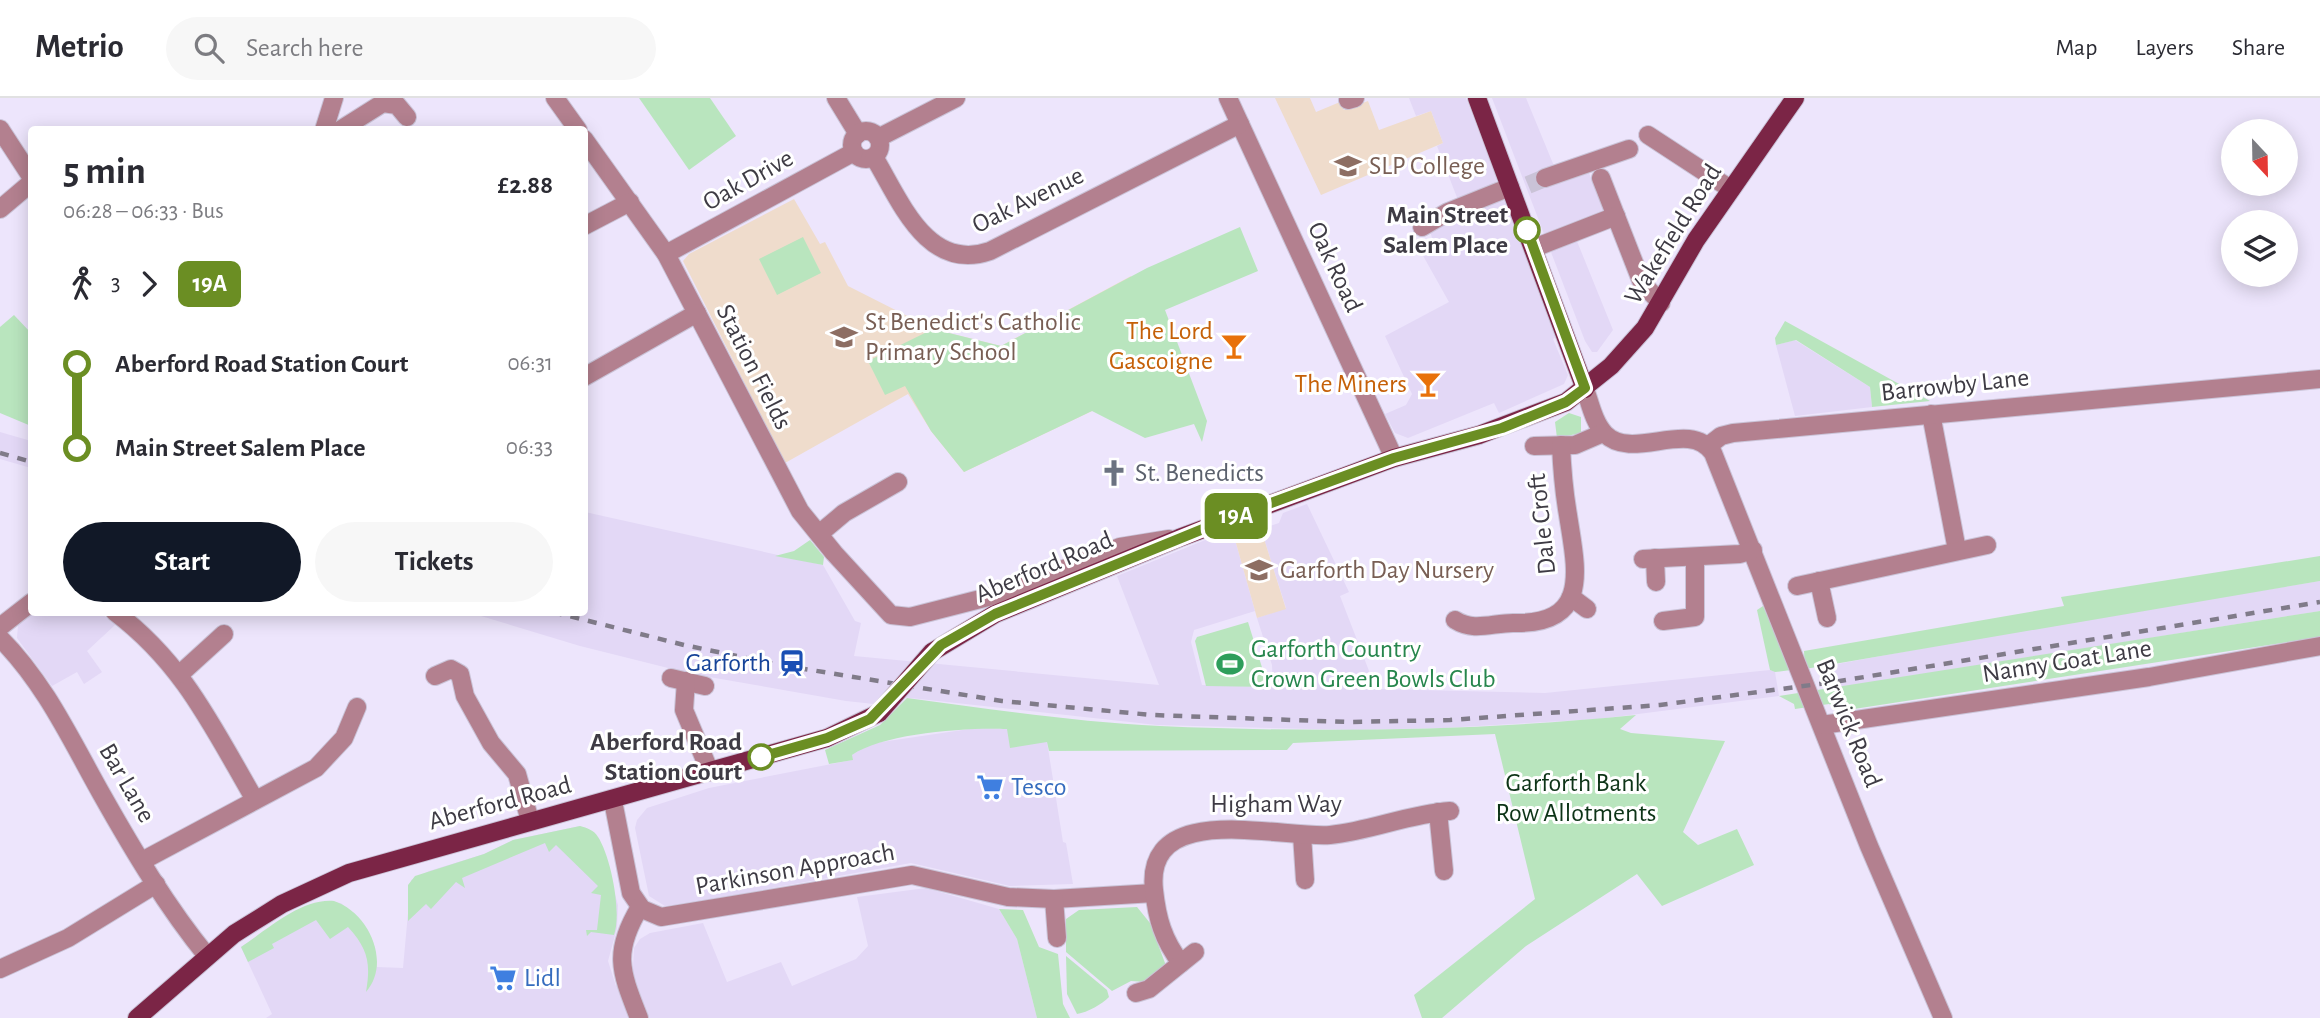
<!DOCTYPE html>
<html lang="en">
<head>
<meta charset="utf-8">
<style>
  body { margin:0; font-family:"Alegreya Sans",sans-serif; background:#f7f7f7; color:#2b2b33; height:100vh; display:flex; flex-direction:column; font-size:26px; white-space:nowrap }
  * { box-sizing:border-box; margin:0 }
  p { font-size:23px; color:#7c7c81 }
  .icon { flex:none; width:38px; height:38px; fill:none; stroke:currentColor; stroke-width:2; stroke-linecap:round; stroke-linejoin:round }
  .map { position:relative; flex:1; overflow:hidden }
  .details { position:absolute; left:28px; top:28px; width:560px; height:490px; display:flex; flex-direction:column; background:#fff; border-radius:7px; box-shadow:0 4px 18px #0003 }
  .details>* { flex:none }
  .badge { padding:0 14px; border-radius:10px; font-size:24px; line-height:46px }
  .needle { width:46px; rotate:158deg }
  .tools { position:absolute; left:2221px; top:21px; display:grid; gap:14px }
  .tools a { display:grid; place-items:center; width:77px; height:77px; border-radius:50%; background:#fff; box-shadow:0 4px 18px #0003; font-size:35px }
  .map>.badge { position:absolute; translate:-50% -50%; box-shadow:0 0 0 4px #fff }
  .legs { display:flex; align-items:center; gap:10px; height:77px; padding:0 35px; font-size:23px }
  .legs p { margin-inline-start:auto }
  .headline { display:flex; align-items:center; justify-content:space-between; height:119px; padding:0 35px }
  h1 { font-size:38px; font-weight:700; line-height:52px }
  .primary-button { display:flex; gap:14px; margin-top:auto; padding:14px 35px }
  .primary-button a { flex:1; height:80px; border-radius:42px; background:#111827; color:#fff; font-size:28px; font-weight:700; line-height:80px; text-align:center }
  .primary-button a+a { background:#f7f7f7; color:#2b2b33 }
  ul { padding:0 35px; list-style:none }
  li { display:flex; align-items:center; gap:24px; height:84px; font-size:26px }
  li i { display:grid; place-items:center; width:10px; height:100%; margin:0 9px; background:currentColor }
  li i::after { content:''; width:18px; height:18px; margin:-9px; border:5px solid; border-radius:50%; background:#fff }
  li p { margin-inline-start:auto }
  li:first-child i { background:linear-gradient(#0000 50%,currentColor 0) }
  li:last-child i { background:linear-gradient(currentColor 50%,#0000 0) }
  header { display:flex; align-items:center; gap:42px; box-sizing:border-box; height:98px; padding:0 35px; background:#fff; border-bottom:2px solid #e1e1e2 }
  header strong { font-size:33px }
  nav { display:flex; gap:38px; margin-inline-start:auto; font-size:24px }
  .search { width:490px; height:63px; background:#f7f7f7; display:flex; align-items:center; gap:18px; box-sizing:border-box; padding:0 24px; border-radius:38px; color:#7c7c81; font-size:26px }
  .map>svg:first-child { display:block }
  .built { fill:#e3d8f6 }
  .education { fill:#efdccc }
  .green { fill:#b9e5be }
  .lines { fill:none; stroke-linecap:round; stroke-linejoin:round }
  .minor-tunnel { stroke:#cac3d7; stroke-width:18; stroke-dasharray:18 9; stroke-linecap:butt }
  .minor-casing { stroke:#cac3d7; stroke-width:20 }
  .major-casing { stroke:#cac3d7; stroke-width:20 }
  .minor { stroke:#b3808f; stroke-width:18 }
  .major { stroke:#7b2546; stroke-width:18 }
  .rail { stroke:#807b89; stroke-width:4.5; stroke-dasharray:9 9; stroke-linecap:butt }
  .major-bridge-casing { stroke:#cac3d7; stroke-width:20; stroke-linecap:butt }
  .major-bridge { stroke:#7b2546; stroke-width:18 }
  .line-1-casing { stroke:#fff; stroke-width:16 }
  .line-1 { stroke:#6b8e23; stroke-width:10 }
  .stop-1-dot { fill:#fff; stroke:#6b8e23; stroke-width:3.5 }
  .labels { text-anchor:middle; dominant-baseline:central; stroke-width:6; stroke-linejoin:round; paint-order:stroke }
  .education-label { font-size:26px; fill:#785e54; stroke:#fff; text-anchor:start }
  .street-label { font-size:26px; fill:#3e3b44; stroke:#fff }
  .stop-label { font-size:26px; font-weight:bold; fill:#3e3b44; stroke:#fff; text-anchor:end }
  .food-label { font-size:26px; fill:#c56008; stroke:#fff; text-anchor:end }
  .worship-label { font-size:26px; fill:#5b616d; stroke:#fff; text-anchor:start }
  .leisure-label { font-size:26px; fill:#27864d; stroke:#fff; text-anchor:start }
  .transit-label { font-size:26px; fill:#164399; stroke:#fff; text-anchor:end }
  .park-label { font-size:26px; fill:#0d3417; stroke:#fff }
  .shop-label { font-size:26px; fill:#366cbe; stroke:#fff; text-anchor:start }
</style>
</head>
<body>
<header>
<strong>Metrio</strong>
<div class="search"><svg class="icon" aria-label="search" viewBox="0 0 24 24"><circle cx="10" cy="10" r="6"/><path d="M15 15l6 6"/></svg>Search here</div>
<nav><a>Map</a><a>Layers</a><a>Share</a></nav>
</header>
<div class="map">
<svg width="2320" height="920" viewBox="0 0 2320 920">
  <rect width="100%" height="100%" fill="#ede5fc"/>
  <g class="built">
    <polygon points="1409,0 1466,0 1497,82 1494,88 1458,102 1437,48 1443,45 1431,13 1416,18"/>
    <polygon points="1492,0 1526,0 1561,85 1589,75 1604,113 1570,126 1613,232 1597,254 1592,254 1585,243"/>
    <polygon points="1498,100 1505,103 1556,239 1553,241 1568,277 1564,286 1499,315 1494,305 1408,340 1395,335 1385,316 1406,307 1412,296 1385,238 1449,204 1417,147 1432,140 1429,129"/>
    <polygon points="1795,242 1870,289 1872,309 1795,318 1776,247"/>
    <polygon points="0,334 31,343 31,370 0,361"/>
    <polygon points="1307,406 1349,494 1340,498 1376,591 1545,595 1770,572 1775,574 1779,598 1599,621 1443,630 1353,632 1157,627 883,597 874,606 846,603 692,576 580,548 471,515 584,514 585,414 823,467 855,523 861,525 854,558 1159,587 1117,478 1232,431 1255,513 1194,532 1191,544 1202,587 1273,589 1272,567 1257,520 1286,510 1261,431 1279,425 1283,415"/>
    <polygon points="2320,483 2320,513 1835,590 1832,567 2071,523"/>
    <polygon points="33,515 100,515 116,526 87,553 102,574 84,586 77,574 52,588 17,540 18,527"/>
    <polygon points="976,630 1007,631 1047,644 1063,744 1066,745 1073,786 1010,788 911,765 678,807 665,808 649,798 635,730 637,722 647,710 709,690 852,662 852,657 868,646"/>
    <polygon points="580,728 599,740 618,807 617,830 608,863 616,888 633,870 634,850 640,841 650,835 703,825 727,884 781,864 792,888 856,861 868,848 857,799 926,790 999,811 1017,841 1037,920 266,920 272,916 241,849 281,822 319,804 341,805 368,832 375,850 377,869 403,870 411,782 429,773 484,756 513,742"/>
  </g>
  <g class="education">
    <polygon points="1275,0 1310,0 1316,14 1340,4 1344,12 1368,3 1379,32 1431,13 1443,45 1321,97"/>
    <polygon points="794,101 820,146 825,144 848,188 933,231 1001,248 1131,178 1092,313 964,374 931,333 908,296 785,365 683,163 689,156"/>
    <polygon points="1255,427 1261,431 1286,511 1257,520 1232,431"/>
  </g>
  <g class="green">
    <polygon points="639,0 710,0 736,38 689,72"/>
    <polygon points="1240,129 1258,173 1165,212 1207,323 1202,344 1194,326 1145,340 1092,313 964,374 931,333 905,288 885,297 868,263 933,231 1001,248 1147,170"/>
    <polygon points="803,139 821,175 777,197 759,161"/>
    <polygon points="14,217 31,235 31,328 0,315 0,229"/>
    <polygon points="1785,223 1930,303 1872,309 1870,289 1796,242 1776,247 1775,240"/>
    <polygon points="1569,315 1581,319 1581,335 1557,340 1555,324"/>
    <polygon points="810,442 824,459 823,467 775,458 794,453"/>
    <polygon points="2320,458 2320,483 1805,571 1804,553 2064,508 2061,499"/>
    <polygon points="1763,508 1791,572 1775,574 1770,572 1757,512"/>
    <polygon points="2320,513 2320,539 1841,613 1829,606 1795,611 1794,606 1779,598"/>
    <polygon points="1248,524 1268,589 1206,588 1195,543 1197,539"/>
    <path d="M907,600C990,611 1075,624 1160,628C1318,635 1478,633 1636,617L1620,631L1631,635L1725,643L1683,734L1698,747L1737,731L1754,767L1662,808L1637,776L1526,848L1442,920H1422L1414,897L1535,801L1495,636L1293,645L1287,652L1049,653L1047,644L1010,650L1007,631C968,629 883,635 852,657L853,662L829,666L825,652L880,627Z"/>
    <path d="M580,728C587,730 594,732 598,739C611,759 622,815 614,837L591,834L587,838L586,832H597L601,797L591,795L598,788L556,747L549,754L545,745L462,780L465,790L456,784L431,811L426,806L408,823V787L415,778L484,756L513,742Z"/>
    <path d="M334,803C368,814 392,864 366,894C371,865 368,851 348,829L330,841L316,822L272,846L274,850L248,864L241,849C267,832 301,800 334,803Z"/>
    <polygon points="1137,809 1150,825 1165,865 1164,872 1146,884 1131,883 1112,893 1066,854 1066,821 1079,812"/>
    <polygon points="999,811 1023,812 1039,849 1058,856 1063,906 1070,920 1037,920 1017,841"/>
    <path d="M1066,858L1107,892L1109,899C1101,907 1088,914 1077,916L1067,896Z"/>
  </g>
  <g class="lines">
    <polyline class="minor-tunnel" points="1528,87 1545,80"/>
    <defs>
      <g id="minor">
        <polyline points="555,0 578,32"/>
        <polyline points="836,0 858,36"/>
        <polyline points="1228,0 1394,360"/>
        <polyline points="1348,2 1355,0"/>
        <polyline points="0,31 32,80"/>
        <polyline points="324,32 334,0"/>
        <polyline points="340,32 383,5 397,7 407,19"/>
        <circle cx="866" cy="47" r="14"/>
        <polyline points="1648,37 1729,90"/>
        <polyline points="878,40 956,0"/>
        <polyline points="584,41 666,156 800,413 834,455 891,517 910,519 1000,496 1120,449 1169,441"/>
        <path d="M874,59C900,102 927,175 990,153L1240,26"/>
        <polyline points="1545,80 1629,51"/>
        <polyline points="1601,80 1642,185 1661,205"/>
        <polyline points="0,111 32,84"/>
        <polyline points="584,128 630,104"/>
        <polyline points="1422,129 1448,114 1510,89"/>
        <polyline points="1534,150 1616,118"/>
        <polyline points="666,156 854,54"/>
        <polyline points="584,279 697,215"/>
        <path d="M1585,291C1590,305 1594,325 1605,336C1633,364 1689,320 1713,355L1869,748L1943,920"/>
        <polyline points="1931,316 1957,452"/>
        <polyline points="1534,348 1575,347 1603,335"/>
        <polyline points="1708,348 1721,338 1733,335 2320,281"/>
        <polyline points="819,436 844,415 898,384"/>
        <polyline points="1655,460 1656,484"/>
        <polyline points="1643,461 1740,456 1753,452"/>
        <polyline points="1819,483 1827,520"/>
        <polyline points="1797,488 1987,447"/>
        <polyline points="1571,499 1587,511"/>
        <path d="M115,514C184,566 213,630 255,702"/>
        <path d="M1455,522C1474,534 1492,525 1513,525C1592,527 1576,470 1568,417C1564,394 1562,371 1561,347"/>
        <polyline points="1663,523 1695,519 1695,459"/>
        <polyline points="0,529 32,504"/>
        <path d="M0,540C45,585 71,642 102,697C133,752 167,809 207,858"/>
        <polyline points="180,576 224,536"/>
        <polyline points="435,578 451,571 460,576 465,598 491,645 517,676 530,723"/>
        <polyline points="671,580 705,588"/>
        <polyline points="686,583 684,612 710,674"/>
        <polyline points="1822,627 2149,579 2320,548"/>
        <polyline points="613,703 631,795 642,811 661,819 912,777 1008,799 1054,801 1154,795"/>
        <polyline points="1438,714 1444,773"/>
        <polyline points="1302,737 1305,782"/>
        <polyline points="142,763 316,670 344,640 357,609"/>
        <polyline points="1054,801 1057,840"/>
        <path d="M1181,865C1163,842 1157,820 1154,792C1144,701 1281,741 1330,737C1371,733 1408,716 1450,713"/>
        <polyline points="0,871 68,840 156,786"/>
        <polyline points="1136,895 1149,891 1195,854"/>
        <path d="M639,920C621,874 612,855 640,809"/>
      </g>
      <g id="major">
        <polyline points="1477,0 1585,291"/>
        <polyline points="932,554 995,516 1179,440 1394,360 1479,337 1566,304 1611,268 1645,230 1696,142 1795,0"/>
        <polyline points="137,920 234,836 282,806 349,775 827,640 879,615"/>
      </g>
    </defs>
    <use href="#minor" class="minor-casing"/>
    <use href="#major" class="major-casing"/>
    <use href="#minor" class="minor"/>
    <use href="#major" class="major"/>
    <g class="rail">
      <polyline points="0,355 32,364"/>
      <polyline points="553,514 684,547 780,567 1002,603 1152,617 1348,624 1450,622 1660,607 1834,584 2320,504"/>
    </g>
    <defs>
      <polyline id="major-bridge" points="879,615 932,554"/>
    </defs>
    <use href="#major-bridge" class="major-bridge-casing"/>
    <use href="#major-bridge" class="major-bridge"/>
  </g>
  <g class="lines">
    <defs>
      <polyline id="line-1" points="761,659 827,640 870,621 941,547 995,516 1230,420 1394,360 1502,330 1566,304 1585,290 1527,132"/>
    </defs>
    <use href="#line-1" class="line-1-casing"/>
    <use href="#line-1" class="line-1"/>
  </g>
  <defs>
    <symbol id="university-bare" viewBox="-9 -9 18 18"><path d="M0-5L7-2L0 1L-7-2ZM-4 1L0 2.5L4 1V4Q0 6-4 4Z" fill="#8d6e63" stroke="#fff" stroke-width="2.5" paint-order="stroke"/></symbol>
    <symbol id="school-bare" viewBox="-9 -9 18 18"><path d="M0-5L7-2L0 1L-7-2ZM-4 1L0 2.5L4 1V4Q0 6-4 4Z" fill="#8d6e63" stroke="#fff" stroke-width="2.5" paint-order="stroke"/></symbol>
    <symbol id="bar-bare" viewBox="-9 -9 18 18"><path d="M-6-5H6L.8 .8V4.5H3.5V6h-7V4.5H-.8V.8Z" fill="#e8710a" stroke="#fff" stroke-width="2.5" paint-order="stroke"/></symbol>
    <symbol id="church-bare" viewBox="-9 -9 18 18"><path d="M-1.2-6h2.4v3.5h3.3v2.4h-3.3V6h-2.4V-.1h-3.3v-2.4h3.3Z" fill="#6b7280" stroke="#fff" stroke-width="2.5" paint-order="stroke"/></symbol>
    <symbol id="station-bare" viewBox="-9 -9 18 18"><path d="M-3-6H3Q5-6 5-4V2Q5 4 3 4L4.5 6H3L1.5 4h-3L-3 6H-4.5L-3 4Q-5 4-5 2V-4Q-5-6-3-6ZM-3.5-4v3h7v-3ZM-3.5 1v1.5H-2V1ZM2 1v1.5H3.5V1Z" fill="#1a4fb4" stroke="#fff" stroke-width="2.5" paint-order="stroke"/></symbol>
    <symbol id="stadium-bare" viewBox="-9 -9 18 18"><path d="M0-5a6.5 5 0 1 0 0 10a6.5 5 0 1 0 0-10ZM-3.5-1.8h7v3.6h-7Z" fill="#2e9e5b" stroke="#fff" stroke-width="2.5" paint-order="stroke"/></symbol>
    <symbol id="supermarket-bare" viewBox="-9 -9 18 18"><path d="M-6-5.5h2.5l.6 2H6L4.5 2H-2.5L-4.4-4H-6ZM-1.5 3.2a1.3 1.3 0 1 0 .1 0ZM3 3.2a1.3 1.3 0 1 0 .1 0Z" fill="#3f7fe0" stroke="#fff" stroke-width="2.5" paint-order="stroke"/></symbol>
  </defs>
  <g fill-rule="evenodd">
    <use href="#university-bare" x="1329" y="49" width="38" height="38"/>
    <use href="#school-bare" x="825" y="220" width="38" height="38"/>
    <use href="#bar-bare" x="1215" y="229" width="38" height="38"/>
    <use href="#bar-bare" x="1409" y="267" width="38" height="38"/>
    <use href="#church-bare" x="1095" y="356" width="38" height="38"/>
    <use href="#school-bare" x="1240" y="453" width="38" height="38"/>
    <use href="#station-bare" x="773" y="546" width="38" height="38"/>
    <use href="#stadium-bare" x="1211" y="547" width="38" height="38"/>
    <use href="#supermarket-bare" x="971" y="670" width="38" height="38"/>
    <use href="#supermarket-bare" x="484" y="861" width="38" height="38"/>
  </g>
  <g class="stop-1-dot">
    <circle cx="1527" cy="132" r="12"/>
    <circle cx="761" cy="659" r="12"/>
  </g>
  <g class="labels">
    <g class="education-label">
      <text x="1369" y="68">SLP College</text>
      <text x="865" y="224">St Benedict's Catholic<tspan x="865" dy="30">Primary School</tspan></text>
      <text x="1280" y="472">Garforth Day Nursery</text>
    </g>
    <g class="street-label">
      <text transform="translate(748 82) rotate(-29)">Oak Drive</text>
      <text transform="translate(1028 102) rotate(-26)">Oak Avenue</text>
      <text transform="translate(1673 136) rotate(-58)">Wakefield Road</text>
      <text transform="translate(1335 169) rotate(65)">Oak Road</text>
      <text transform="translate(754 269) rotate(63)">Station Fields</text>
      <text transform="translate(1955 287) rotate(-6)">Barrowby Lane</text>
      <text transform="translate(1542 426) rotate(-96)">Dale Croft</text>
      <text transform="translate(1044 469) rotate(-23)">Aberford Road</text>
      <text transform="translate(2067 563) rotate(-9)">Nanny Goat Lane</text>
      <text transform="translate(1849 625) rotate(68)">Barwick Road</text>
      <text transform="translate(127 685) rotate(60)">Bar Lane</text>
      <text transform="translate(500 705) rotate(-15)">Aberford Road</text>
      <text x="1276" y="706">Higham Way</text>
      <text transform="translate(795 771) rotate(-10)">Parkinson Approach</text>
    </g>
    <g class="stop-label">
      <text x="1508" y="117">Main Street<tspan x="1508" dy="30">Salem Place</tspan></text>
      <text x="742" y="644">Aberford Road<tspan x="742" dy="30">Station Court</tspan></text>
    </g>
    <g class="food-label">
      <text x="1213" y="233">The Lord<tspan x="1213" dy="30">Gascoigne</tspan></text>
      <text x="1407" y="286">The Miners</text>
    </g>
    <g class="worship-label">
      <text x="1135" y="375">St. Benedicts</text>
    </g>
    <g class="leisure-label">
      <text x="1251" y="551">Garforth Country<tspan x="1251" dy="30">Crown Green Bowls Club</tspan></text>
    </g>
    <g class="transit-label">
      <text x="771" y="565">Garforth</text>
    </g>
    <g class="park-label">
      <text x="1576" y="685">Garforth Bank<tspan x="1576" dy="30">Row Allotments</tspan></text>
    </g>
    <g class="shop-label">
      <text x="1011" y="689">Tesco</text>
      <text x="524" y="880">Lidl</text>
    </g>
  </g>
</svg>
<div class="tools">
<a><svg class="needle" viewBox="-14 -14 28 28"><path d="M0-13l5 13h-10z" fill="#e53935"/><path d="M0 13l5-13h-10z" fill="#7c7c81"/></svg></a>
<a><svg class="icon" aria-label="layers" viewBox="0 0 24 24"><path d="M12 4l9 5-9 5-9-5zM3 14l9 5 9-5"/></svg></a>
</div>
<b class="badge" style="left:1236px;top:418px;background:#6b8e23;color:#fff">19A</b>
<section class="details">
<div class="headline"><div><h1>5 min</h1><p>06:28 – 06:33 · Bus</p></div><b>£2.88</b></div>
<div class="legs"><svg class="icon" aria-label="walk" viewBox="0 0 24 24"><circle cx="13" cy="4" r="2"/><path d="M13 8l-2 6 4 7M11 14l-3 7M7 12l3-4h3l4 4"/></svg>3<svg class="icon" aria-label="forward" viewBox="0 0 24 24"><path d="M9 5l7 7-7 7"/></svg><b class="badge" style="background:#6b8e23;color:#fff">19A</b></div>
<ul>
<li><i style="color:#6b8e23"></i><b>Aberford Road Station Court</b><p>06:31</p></li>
<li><i style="color:#6b8e23"></i><b>Main Street Salem Place</b><p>06:33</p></li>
</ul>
<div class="primary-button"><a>Start</a><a>Tickets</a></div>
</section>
</div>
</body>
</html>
